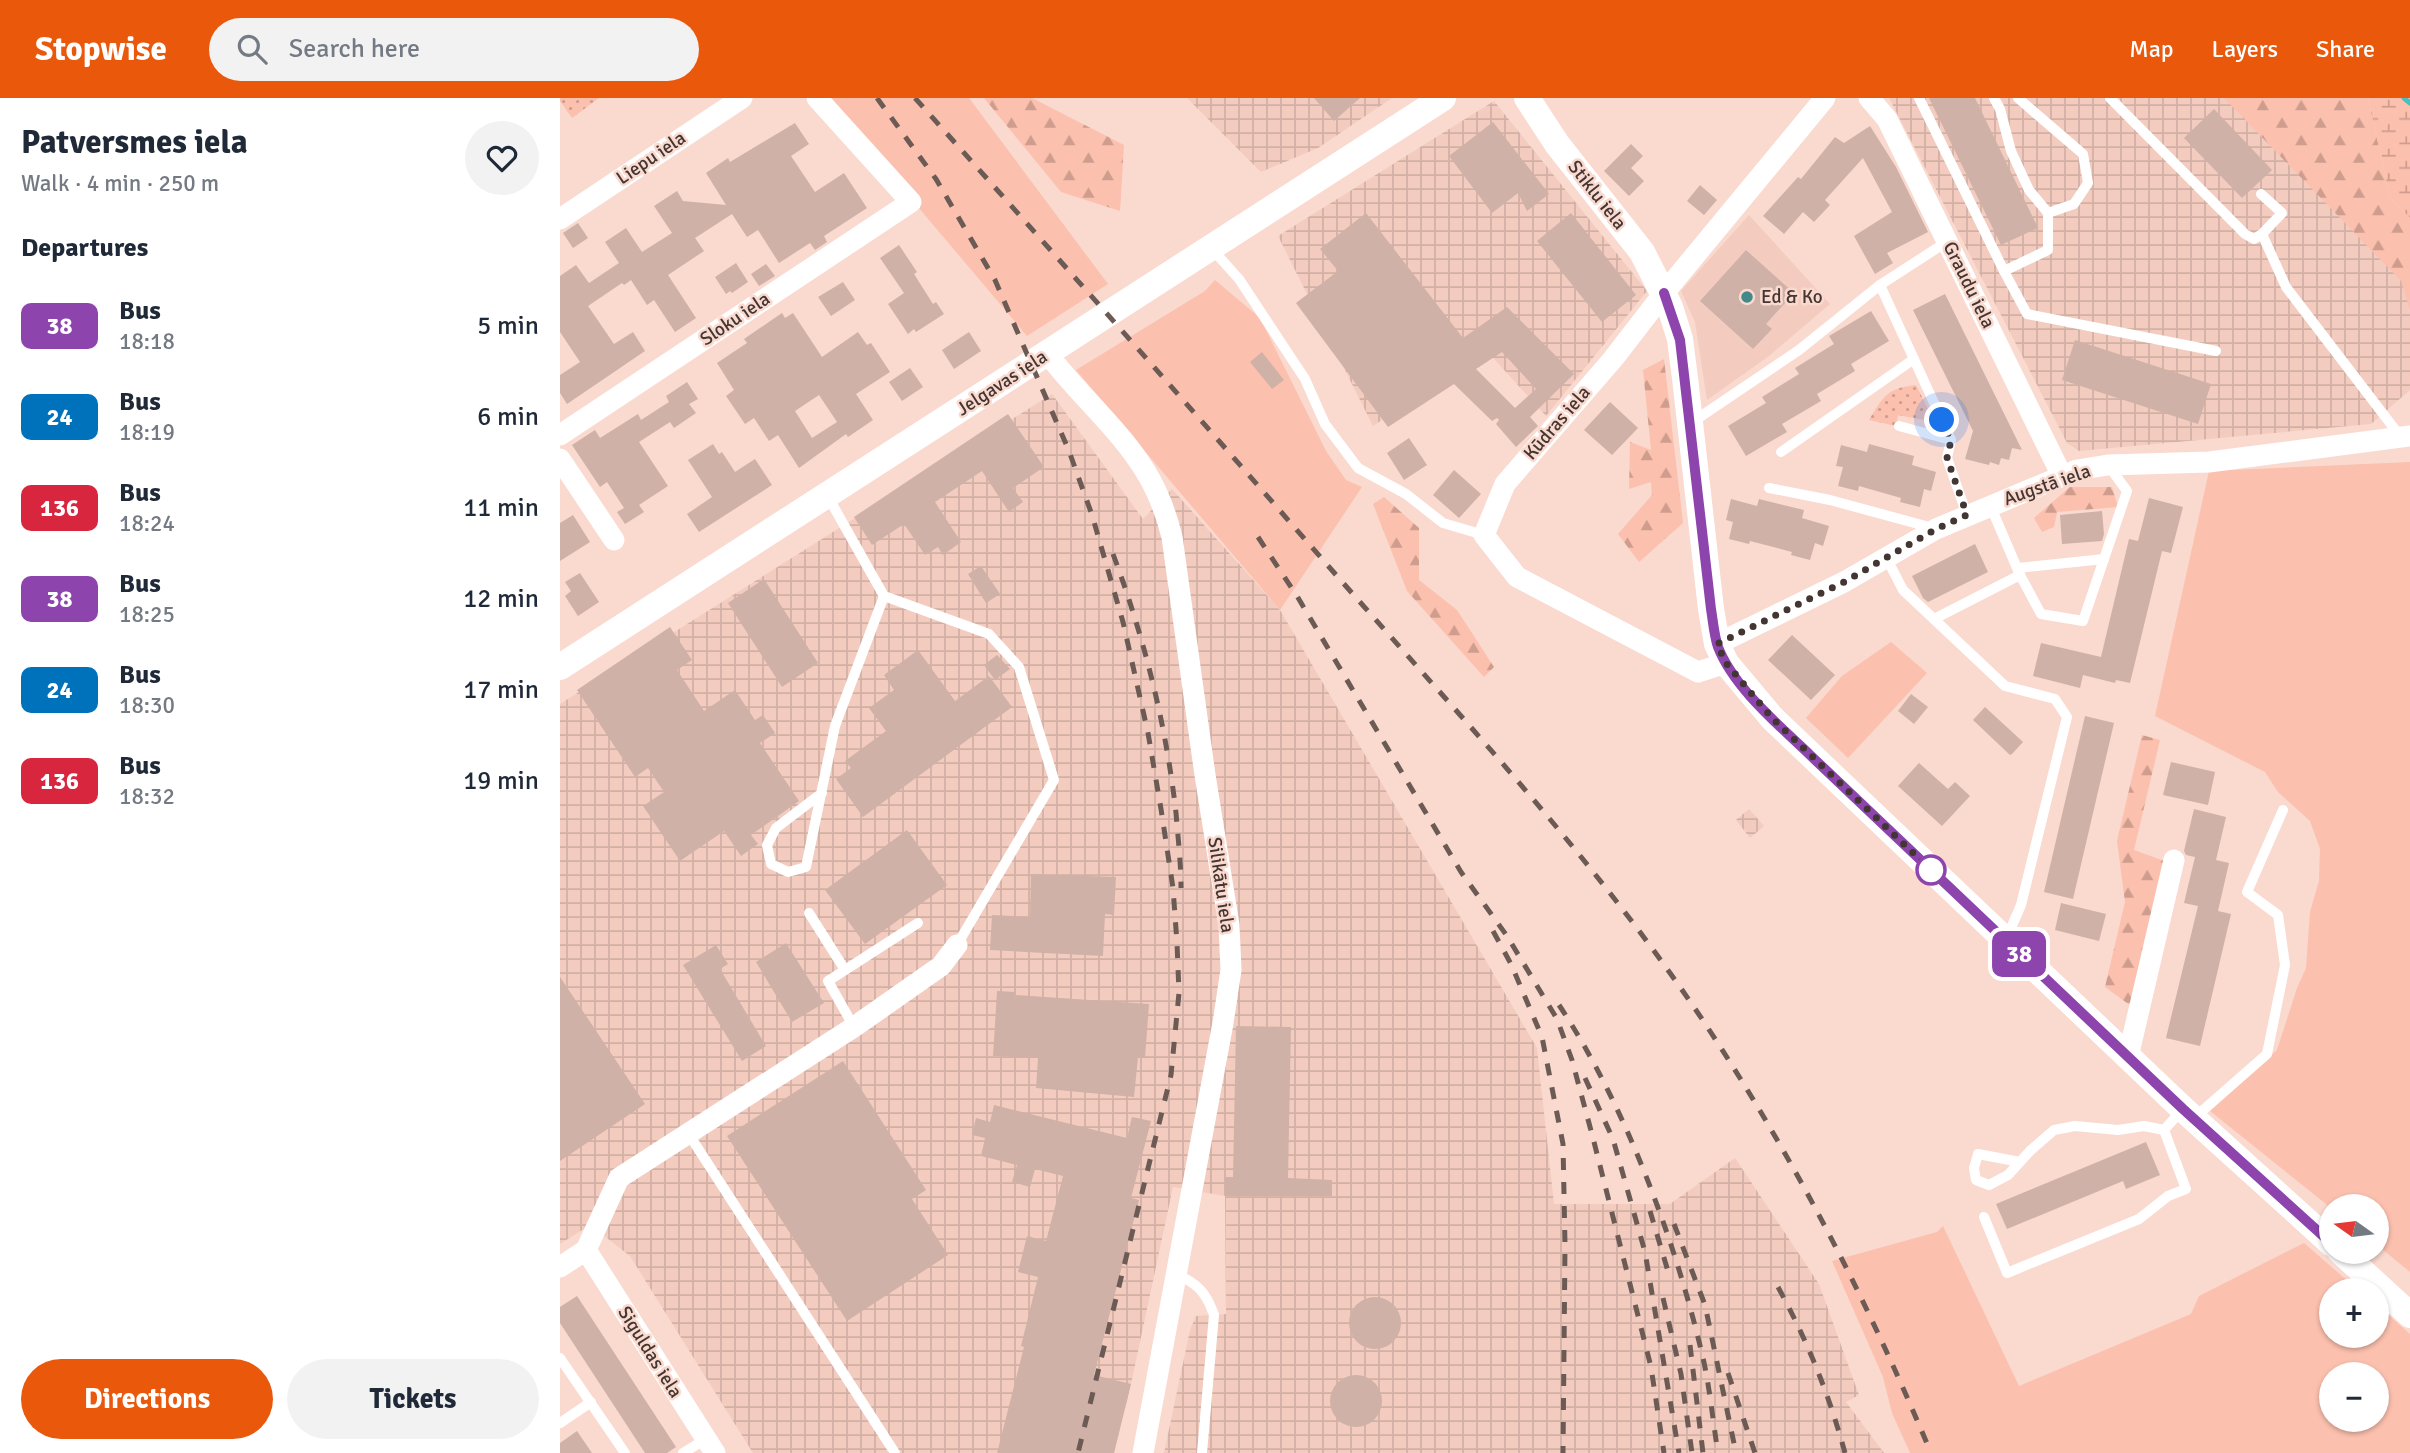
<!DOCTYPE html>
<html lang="en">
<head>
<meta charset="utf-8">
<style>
  body { margin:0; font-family:Signika,sans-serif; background:#f2f2f3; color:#1f2937; height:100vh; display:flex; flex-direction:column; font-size:26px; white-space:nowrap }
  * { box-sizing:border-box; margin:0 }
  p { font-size:23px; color:#747a83 }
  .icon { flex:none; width:38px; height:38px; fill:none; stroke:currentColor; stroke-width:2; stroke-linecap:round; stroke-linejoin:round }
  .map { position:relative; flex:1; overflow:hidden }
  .sheet { display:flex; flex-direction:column; background:#fff; width:560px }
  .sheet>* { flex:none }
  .badge { padding:0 14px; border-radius:10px; font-size:24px; line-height:46px }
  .needle { width:46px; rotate:284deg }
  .tools { position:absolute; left:1759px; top:1096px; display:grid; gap:14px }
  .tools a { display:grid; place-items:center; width:70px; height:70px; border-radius:50%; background:#fff; box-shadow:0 2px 5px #0004; font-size:35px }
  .you { position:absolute; width:35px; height:35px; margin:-18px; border:5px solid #fff; border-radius:50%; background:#1a73e8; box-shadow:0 0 0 10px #1a73e833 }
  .map>.badge { position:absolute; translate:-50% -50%; box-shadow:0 0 0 4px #fff }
  h2 { padding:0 21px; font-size:26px; line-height:63px }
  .round { display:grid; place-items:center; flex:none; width:74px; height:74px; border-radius:37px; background:#f2f2f3 }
  .head { display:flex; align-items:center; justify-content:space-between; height:119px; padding:0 21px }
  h1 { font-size:33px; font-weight:700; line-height:52px }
  .cta { display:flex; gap:14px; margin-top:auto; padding:14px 21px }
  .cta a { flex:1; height:80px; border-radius:42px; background:#ea580c; color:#fff; font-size:28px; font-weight:700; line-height:80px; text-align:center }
  .cta a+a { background:#f2f2f3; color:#1f2937 }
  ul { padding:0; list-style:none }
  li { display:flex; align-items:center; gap:21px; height:91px; padding:0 21px }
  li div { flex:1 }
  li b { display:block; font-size:26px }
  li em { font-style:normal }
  li .badge { min-width:77px; font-weight:700; text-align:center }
  header { display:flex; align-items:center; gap:42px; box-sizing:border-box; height:98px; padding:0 35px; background:#ea580c; color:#fff }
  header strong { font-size:33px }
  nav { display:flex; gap:38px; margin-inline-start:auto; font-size:24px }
  .search { width:490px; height:63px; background:#f2f2f3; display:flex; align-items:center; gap:18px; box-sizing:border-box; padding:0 24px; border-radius:38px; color:#747a83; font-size:26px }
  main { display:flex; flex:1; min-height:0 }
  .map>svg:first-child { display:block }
  .built { fill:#f3ccbf }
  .industrial { fill:url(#industrial-grid) }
  .grass { fill:#fcc0ae; fill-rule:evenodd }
  .forest { fill:url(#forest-firs) }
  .wetland { fill:url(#wetland-marsh) }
  .park { fill:url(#park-dots) }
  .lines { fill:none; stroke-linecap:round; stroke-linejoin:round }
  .stream { stroke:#4bbebf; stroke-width:5 }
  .building { fill:#d0b1a7; fill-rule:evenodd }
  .service { stroke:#fff; stroke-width:10 }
  .minor { stroke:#fff; stroke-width:21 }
  .tertiary { stroke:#fff; stroke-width:26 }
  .rail { stroke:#6c5b55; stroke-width:5; stroke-dasharray:12 12; stroke-linecap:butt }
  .line-casing { stroke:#fff; stroke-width:16 }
  .line { stroke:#8e44ad; stroke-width:10 }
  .walk { stroke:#433632; stroke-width:7; stroke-dasharray:0 12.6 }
  .poi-dot { fill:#428a8a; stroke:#fad9cf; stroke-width:2.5 }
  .stop-dot { fill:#fff; stroke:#8e44ad; stroke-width:3.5 }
  .labels { text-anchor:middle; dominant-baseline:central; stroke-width:5; stroke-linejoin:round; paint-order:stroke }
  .street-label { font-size:19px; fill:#433632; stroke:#fad9cf }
  .poi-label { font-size:19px; fill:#433632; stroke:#fad9cf; text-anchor:start }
</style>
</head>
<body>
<header>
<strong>Stopwise</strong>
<div class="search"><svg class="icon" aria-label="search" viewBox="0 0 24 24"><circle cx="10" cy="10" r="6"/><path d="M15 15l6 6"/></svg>Search here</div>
<nav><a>Map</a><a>Layers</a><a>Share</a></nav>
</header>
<main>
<section class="sheet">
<div class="head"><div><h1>Patversmes iela</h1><p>Walk · 4 min · 250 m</p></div><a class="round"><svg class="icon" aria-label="heart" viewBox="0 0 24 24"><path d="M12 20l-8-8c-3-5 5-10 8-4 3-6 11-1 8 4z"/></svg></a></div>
<h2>Departures</h2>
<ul>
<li><span class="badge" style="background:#8e44ad;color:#fff">38</span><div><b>Bus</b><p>18:18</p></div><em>5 min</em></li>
<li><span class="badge" style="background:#0072bc;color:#fff">24</span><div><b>Bus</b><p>18:19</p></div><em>6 min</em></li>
<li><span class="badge" style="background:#d7263d;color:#fff">136</span><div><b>Bus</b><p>18:24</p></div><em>11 min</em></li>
<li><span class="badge" style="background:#8e44ad;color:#fff">38</span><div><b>Bus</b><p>18:25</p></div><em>12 min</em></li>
<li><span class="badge" style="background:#0072bc;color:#fff">24</span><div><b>Bus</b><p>18:30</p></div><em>17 min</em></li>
<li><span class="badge" style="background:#d7263d;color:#fff">136</span><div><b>Bus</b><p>18:32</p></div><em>19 min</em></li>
</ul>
<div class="cta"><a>Directions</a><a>Tickets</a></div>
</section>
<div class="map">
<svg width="1850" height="1355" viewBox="0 0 1850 1355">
  <defs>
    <pattern id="industrial-grid" width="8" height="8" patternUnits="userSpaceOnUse" patternTransform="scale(1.75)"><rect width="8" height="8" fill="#f3ccbf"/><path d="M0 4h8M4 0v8" fill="none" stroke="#d2b0a5"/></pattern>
    <pattern id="forest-firs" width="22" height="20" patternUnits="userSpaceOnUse" patternTransform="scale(1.75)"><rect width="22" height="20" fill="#fcc0ae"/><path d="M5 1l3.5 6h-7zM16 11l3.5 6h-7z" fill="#ce9d8e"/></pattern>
    <pattern id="wetland-marsh" width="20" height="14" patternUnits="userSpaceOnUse" patternTransform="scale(1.75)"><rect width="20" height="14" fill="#fcc0ae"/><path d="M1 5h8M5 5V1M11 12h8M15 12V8" fill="none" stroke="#ce9d8e"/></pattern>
    <pattern id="park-dots" width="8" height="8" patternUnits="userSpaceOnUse" patternTransform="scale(1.75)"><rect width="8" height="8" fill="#fcc0ae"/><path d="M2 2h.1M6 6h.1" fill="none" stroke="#ce9d8e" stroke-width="1.8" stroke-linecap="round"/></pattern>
  </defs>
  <rect width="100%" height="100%" fill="#fad9cf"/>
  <polygon class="built" points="1189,117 1270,206 1209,258 1147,302 1135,224 1121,193"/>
  <g class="industrial">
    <polygon points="627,0 832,0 758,50 701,74"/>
    <polygon points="1329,0 1672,0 1850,183 1850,292 1811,326 1519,353 1507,345"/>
    <polygon points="934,3 1087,193 986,318 926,252 813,328 718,138"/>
    <polygon points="492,296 583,421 612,391 720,512 977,950 994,1106 1110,1106 1175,1060 1259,1186 1299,1297 1286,1304 1324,1355 604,1355 630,1232 636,1218 666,1216 665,1098 613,1089 571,1286 554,1355 193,1355 70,1158 30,1127 0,1146 0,606"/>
    <polygon points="1189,711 1204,728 1190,740 1176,722"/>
  </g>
  <g class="grass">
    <polygon points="266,0 409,0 548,186 467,238"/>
    <polygon points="655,182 700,220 766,353 786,382 802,389 720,512 516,272 645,193"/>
    <polygon points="1850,364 1850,1174 1817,1147 1816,1108 1771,1108 1771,1110 1650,1013 1717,952 1737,890 1746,870 1750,814 1759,783 1760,751 1750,723 1718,694 1705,674 1595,618 1649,373"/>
    <polygon points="1331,544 1367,575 1288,660 1246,620 1282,578"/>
    <path d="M1383,1128L1459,1288L1631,1216L1639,1198L1744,1145L1798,1192H1771V1237H1816L1817,1207L1850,1236V1355H1350L1332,1315L1323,1279L1272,1163L1377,1134ZM1771,1276H1816V1321H1771Z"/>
  </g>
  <g class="forest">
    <polygon points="424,0 472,0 564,47 560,113 501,94"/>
    <polygon points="1664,0 1808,0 1830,99 1850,120 1850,212 1841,183"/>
    <polygon points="1104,261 1123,425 1079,464 1058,436 1092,397 1091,384 1069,391 1070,344 1091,352 1083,272"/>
    <polygon points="1510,389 1552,389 1558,409 1497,414 1494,429 1482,434 1474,420"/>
    <polygon points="824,399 859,430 859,482 897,512 934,569 924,579 847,493 813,406"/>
    <polygon points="1582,637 1600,642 1574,752 1607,764 1571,908 1545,889 1565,804 1557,743"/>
  </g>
  <polygon class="wetland" points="1808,0 1850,0 1850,120 1830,99"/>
  <g class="park">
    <polygon points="0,0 39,0 12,20 0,3"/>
    <path d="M1356,287L1369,313L1364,322L1338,317L1336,328L1309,322C1323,299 1327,290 1356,287Z"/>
  </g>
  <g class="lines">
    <polyline class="stream" points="1844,0 1850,5"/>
  </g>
  <g class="building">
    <polygon points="754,0 800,0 774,23"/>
    <polygon points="1369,0 1415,0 1478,130 1441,147"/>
    <polygon points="1654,11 1712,72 1682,100 1624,40"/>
    <polygon points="933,24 989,96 967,113 958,95 932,115 889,58"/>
    <polygon points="235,25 249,46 231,58 255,94 284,75 307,110 264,138 267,144 255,152 250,145 219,165 198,132 187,139 172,116 149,131 135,140 144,153 108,177 136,220 115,234 94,202 87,207 71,182 64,187 62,185 28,208 54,246 73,234 85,253 7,306 0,295 0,277 20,264 0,234 0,178 16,167 29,185 59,165 45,144 66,130 82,154 112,135 94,108 117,93 123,103 166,107 146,75 168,60 170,64"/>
    <polygon points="1310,28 1336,69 1368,134 1327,155 1333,165 1315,176 1294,138 1332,114 1303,60 1265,102 1270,107 1254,124 1243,114 1224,136 1203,118 1238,79 1241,81 1275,39 1284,45"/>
    <polygon points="1071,46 1083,58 1071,70 1084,83 1069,98 1044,73"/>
    <polygon points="1140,87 1157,102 1144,117 1127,103"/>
    <path d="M806,115L903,240L947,209L1014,276L970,319L978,328L956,349L936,326L939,322L937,320L932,323L894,286L828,329L736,205L778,173L760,151ZM942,254L976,291L955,310L916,271Z"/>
    <polygon points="1011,115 1076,197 1042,224 977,143"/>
    <polygon points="18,125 28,140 13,150 3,135"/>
    <polygon points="339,147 357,174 354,176 373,206 376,204 384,216 356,234 354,231 348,236 328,206 344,195 320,160"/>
    <polygon points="1186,152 1234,195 1206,226 1212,231 1193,251 1140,203"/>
    <polygon points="176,165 188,184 172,195 170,193 166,196 155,179"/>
    <polygon points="206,166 215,178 199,188 191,176"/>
    <polygon points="283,184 295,202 271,218 258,199"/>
    <polygon points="1385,196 1462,352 1452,350 1449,362 1441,360 1439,367 1430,364 1429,367 1405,361 1413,333 1353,212"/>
    <polygon points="1311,213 1329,243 1291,266 1295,273 1257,296 1261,303 1222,326 1227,334 1186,358 1168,328 1206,305 1202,299 1239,276 1235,270 1274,246 1269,238"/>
    <path d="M222,215L225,220L233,215L262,259L298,234L307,247L311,245L330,274L296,296L313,322L288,339L286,336L239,370L218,337L209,343L194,320L185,326L166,298L174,292L157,265L187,245L184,241ZM259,297L277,324L252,340L235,313Z"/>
    <polygon points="409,234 421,253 394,271 382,252"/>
    <polygon points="1515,242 1651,286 1638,326 1502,282"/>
    <polygon points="702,254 724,282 712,291 690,264"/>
    <polygon points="350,270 363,289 342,303 329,284"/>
    <polygon points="127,284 138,301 129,306 136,315 114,330 110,324 79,344 108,388 79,407 84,414 65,426 57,414 64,410 47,384 40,389 12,347 35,332 40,340 78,316 81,322 109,304 106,298"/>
    <polygon points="1050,304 1078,330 1052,357 1024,332"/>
    <polygon points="448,316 484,369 453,390 463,404 449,414 422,373 375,404 401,444 383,457 378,449 365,457 344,426 312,447 294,419"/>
    <polygon points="849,340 867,367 844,382 827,355"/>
    <polygon points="153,346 159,356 162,354 175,374 195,361 212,387 139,434 127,416 152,399 128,362"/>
    <polygon points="1309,346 1354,358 1352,367 1376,374 1371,393 1364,391 1360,409 1340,404 1341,400 1299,388 1298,393 1278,388 1283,369 1276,368 1281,347 1307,354"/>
    <polygon points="894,372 921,396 899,420 873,397"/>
    <polygon points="1589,400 1623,409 1611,455 1602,453 1570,585 1556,582 1555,585 1523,577 1520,590 1473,578 1481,545 1541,559 1569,441 1578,443"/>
    <polygon points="1171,401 1197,408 1199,401 1244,412 1242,420 1269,428 1263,448 1255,445 1250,462 1231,457 1232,454 1190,443 1189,446 1169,441 1173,424 1166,422"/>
    <polygon points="1542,413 1544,436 1542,443 1502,446 1500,417"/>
    <polygon points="13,417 30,444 0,463 0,425"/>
    <polygon points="1415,446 1428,474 1368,504 1363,500 1352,478"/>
    <polygon points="421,468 440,496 426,505 408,476"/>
    <polygon points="20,475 39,504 18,518 5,498 11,493 5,484"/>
    <polygon points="204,481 258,565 222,589 168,505"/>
    <polygon points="110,529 132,562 117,572 144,613 175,592 195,622 203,617 215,635 200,645 239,703 191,737 198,746 181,758 164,733 120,763 83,708 104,694 88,670 75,679 17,592"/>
    <polygon points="1232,537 1275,577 1251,602 1208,562"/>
    <polygon points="358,552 395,603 429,578 452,609 303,719 276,681 291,670 285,663 326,633 309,610 334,592 324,577"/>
    <polygon points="437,557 450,571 435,582 424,567"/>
    <polygon points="1351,596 1368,609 1354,626 1338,613"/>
    <polygon points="1425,609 1463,644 1452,656 1450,657 1413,622"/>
    <polygon points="1525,618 1554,625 1513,801 1484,794"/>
    <polygon points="1611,664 1655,674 1648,707 1603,697"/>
    <polygon points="1359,665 1388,691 1395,684 1410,698 1382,728 1338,688"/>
    <polygon points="1634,711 1666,719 1656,762 1669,765 1658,813 1671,816 1640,948 1606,940 1638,808 1624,805 1635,759 1626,757 1624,753"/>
    <polygon points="347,732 387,787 305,846 265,792"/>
    <polygon points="471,776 556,779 554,817 545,816 543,858 430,852 432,817 470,819"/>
    <polygon points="1501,805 1546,816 1539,843 1495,832"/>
    <polygon points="226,845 264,905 232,924 196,864"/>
    <polygon points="156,847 168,866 160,871 206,948 182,963 123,867"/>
    <polygon points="0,879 85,1006 0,1063"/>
    <polygon points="437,893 455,894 455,897 589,906 585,960 578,959 574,999 476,990 478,960 433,958"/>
    <polygon points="676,928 731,929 728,1080 772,1082 772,1098 665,1098 665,1079 673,1079"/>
    <polygon points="283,963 366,1092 352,1101 388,1157 287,1223 167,1038"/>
    <polygon points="434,1007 567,1040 572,1019 591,1023 571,1100 579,1102 534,1277 571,1286 554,1355 437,1355 464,1249 461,1248 478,1179 458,1174 467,1138 486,1143 503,1078 475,1071 470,1089 452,1084 457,1067 421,1058 425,1040 412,1037 416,1020 430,1024"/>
    <polygon points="1586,1044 1600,1077 1566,1091 1563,1083 1447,1131 1436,1106"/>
    <polygon points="17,1198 116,1349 107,1355 85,1355 0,1225 0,1209"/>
    <circle cx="815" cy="1225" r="26"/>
    <circle cx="796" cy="1303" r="26"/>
    <polygon points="17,1333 32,1355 0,1355 0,1345"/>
  </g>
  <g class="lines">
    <g class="service">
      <polyline points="1359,0 1444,173 1467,216 1656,253"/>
      <polyline points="1434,0 1440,11 1451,53 1469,92 1488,115 1488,152 1444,173"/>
      <polyline points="1458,0 1523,56 1528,85 1514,106 1488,115"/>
      <polyline points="1550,0 1685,136 1694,141 1702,136 1722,115 1701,96"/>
      <polyline points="1702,136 1726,189 1840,338"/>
      <polyline points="651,150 679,181 745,281 765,326 798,370 846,396 883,425 924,437"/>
      <polyline points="1320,187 1391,342 1387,360 1407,417"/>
      <polyline points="1131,325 1239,252 1320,187 1388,143"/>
      <polyline points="1339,328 1391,342"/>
      <polyline points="1221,354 1354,261"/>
      <polyline points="1209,390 1270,402 1373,430"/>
      <polyline points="267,397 324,498 429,536 459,569 494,682 397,847"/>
      <polyline points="1430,407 1460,477 1481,516 1523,523 1567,393 1548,367"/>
      <polyline points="1326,459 1343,492 1445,588 1495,601 1507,619 1461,807 1451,830 1444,838"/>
      <polyline points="1458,470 1544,461"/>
      <polyline points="1374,521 1460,477"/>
      <polyline points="262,695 216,730 207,747 211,766 228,774 246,769 275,628 324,498"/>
      <polyline points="249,815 285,872"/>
      <polyline points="294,929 268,883 358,825"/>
      <polyline points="1633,1021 1707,956 1725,867 1718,817 1687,794 1723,712"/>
      <polyline points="128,1035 335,1355"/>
      <polyline points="1460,1064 1418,1056 1414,1070 1416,1082 1429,1087 1448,1077 1471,1052 1494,1032 1515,1028 1558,1032 1584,1028 1604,1032"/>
      <polyline points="1424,1119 1447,1175 1579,1121 1608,1098 1626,1091 1604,1032 1622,1012"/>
      <path d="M616,1176C638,1186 646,1194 654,1217L642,1355"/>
      <polyline points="0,1260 65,1355"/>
      <polyline points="0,1325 31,1304"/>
      <polyline points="123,1355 146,1341"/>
    </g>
    <g class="minor">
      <polyline points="1309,0 1327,21 1502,378"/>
      <polyline points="0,121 182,0"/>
      <path d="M487,255C520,299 565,335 591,383C601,401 607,419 612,439L645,677L669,827L671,872L663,925L583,1355"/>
      <polyline points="0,337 351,104 257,0"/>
      <polyline points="0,361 54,442"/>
      <polyline points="1157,546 1284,484 1376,431 1517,372 1548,367 1649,364 1850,338"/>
      <polyline points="1166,565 1138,574 957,479 924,437 945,386 1053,261 1104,195 1265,0"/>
      <polyline points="1568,959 1614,762"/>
      <polyline points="26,1152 59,1080 294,929 381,868 397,847"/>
      <polyline points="26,1152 155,1355"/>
      <polyline points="0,1169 26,1152"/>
    </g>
    <g class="tertiary">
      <polyline points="967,0 997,46 1082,154 1110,209 1120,241 1125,280 1151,511 1157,546 1166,565 1212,620 1623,1011 1771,1145"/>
      <polyline points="0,569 883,0"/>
      <polyline points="1780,1153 1850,1217"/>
    </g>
    <g class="rail">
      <polyline points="317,0 376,81 435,182 509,353 532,417 563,524 588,635 601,711 613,790 617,845 619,895 611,977 518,1355"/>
      <path d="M355,0C492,153 628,307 763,462C894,612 1033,758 1144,924C1236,1063 1307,1202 1371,1355"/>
      <polyline points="698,439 737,498 901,774 947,838 997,921 1012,962 1033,1040 1091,1269 1104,1355"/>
      <path d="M553,456C584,539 606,626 616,715C618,740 621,765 621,790"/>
      <polyline points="933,833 951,866 982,939 1003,1046 1005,1147 1003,1355"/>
      <path d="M999,907C1065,1006 1116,1144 1143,1260C1150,1291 1153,1324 1158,1355"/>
      <polyline points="1025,980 1053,1041 1085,1154 1119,1355"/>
      <polyline points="1090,1113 1110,1180"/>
      <polyline points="1114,1126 1145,1207 1176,1355"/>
      <path d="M1218,1189C1247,1242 1269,1296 1285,1355"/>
      <polyline points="1103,1200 1121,1276 1132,1355"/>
      <polyline points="1130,1247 1143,1355"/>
      <polyline points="1168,1275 1195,1355"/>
    </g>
  </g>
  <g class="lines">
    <defs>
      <path id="line" d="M1104,195L1120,242L1151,511C1153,523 1154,537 1158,549C1174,590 1219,627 1250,657L1623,1011L1771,1145"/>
    </defs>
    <use href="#line" class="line-casing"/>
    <use href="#line" class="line"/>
    <polyline class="walk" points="1371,772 1212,620 1166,565 1157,546 1284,484 1376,431 1407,417 1387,360 1391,342 1382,322"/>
  </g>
  <circle class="poi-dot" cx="1187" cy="199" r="7"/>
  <circle class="stop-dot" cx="1371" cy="772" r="14"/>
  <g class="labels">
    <g class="street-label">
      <text transform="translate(91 60) rotate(-34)">Liepu iela</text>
      <text transform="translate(1037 97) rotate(52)">Stiklu iela</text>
      <text transform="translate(1409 187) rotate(64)">Graudu iela</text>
      <text transform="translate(175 221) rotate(-34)">Sloku iela</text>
      <text transform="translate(442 285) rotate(-33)">Jelgavas iela</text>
      <text transform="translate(997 325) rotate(-49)">Kūdras iela</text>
      <text transform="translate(1487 387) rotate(-19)">Augstā iela</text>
      <text transform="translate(661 787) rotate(82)">Silikātu iela</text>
      <text transform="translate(90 1254) rotate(58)">Siguldas iela</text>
    </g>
    <g class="poi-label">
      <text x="1201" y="199">Ed &amp; Ko</text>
    </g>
  </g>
</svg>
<div class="tools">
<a><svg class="needle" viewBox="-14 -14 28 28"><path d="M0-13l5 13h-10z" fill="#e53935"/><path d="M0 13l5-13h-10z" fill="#747a83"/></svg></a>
<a>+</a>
<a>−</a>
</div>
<div class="you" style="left:1382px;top:322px"></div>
<b class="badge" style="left:1459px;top:856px;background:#8e44ad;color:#fff">38</b>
</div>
</main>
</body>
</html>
